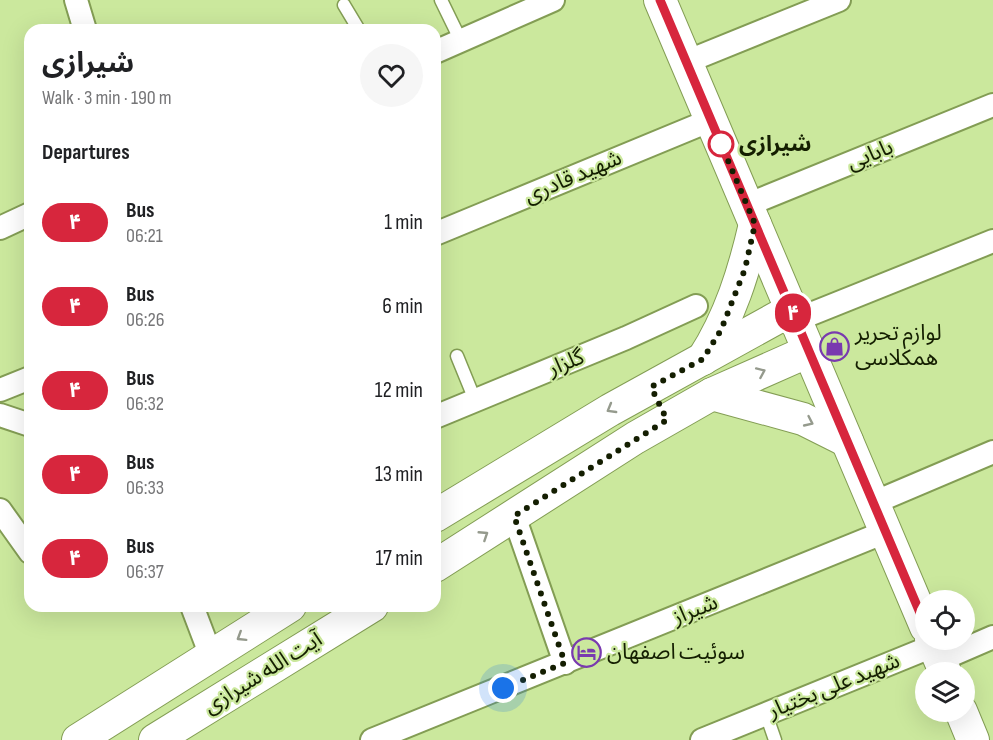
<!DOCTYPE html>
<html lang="en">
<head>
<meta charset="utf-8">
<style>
  body { margin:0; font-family:"Sofia Sans Condensed","Noto Sans Arabic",sans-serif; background:#f6f6f6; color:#202124; height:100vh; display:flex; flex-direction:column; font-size:22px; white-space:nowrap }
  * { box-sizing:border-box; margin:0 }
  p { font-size:20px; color:#757577 }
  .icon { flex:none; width:33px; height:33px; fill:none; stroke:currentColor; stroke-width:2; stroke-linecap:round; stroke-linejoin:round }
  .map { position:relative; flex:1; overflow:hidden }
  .sheet { position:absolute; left:24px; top:24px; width:417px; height:588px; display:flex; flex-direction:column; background:#fff; border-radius:18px; box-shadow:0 6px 24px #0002 }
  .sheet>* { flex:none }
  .badge { padding:0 12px; border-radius:20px; font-size:21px; line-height:39px }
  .controls { position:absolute; left:915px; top:590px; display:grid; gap:12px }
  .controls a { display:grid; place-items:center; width:60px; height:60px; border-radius:50%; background:#fff; box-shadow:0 6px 24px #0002; font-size:30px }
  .you { position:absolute; width:30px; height:30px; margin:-15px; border:4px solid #fff; border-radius:50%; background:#1a73e8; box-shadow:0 0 0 9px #1a73e833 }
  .map>.badge { position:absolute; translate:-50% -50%; box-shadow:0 0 0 3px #fff }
  h2 { padding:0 18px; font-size:22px; line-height:54px }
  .round { display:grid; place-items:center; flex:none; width:63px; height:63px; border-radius:32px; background:#f6f6f6 }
  .overview { display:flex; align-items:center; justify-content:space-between; height:102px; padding:0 18px }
  h1 { font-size:28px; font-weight:700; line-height:45px }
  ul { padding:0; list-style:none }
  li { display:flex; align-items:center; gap:18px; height:84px; padding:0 18px }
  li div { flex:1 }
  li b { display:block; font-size:22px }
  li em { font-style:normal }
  li .badge { min-width:66px; font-weight:700; text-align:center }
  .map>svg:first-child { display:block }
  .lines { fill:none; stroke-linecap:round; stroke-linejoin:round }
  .lane-casing { stroke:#839d54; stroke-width:15 }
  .street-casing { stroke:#839d54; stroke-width:26 }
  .secondary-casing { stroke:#839d54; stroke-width:34 }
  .lane { stroke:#fff; stroke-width:12 }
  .street { stroke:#fff; stroke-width:22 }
  .secondary { stroke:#fff; stroke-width:32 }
  .oneway { stroke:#959a8d }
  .line-casing { stroke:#fff; stroke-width:14 }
  .line { stroke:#d7263d; stroke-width:9 }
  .walk { stroke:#141e01; stroke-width:6; stroke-dasharray:0 10.8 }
  .stop-dot { fill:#fff; stroke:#d7263d; stroke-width:3 }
  .labels { text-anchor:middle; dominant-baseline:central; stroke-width:4.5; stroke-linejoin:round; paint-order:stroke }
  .stop-label { font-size:22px; font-weight:bold; fill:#141e01; stroke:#cbe89d; text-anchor:start }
  .street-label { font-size:22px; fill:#141e01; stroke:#cbe89d }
  .poi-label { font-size:22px; fill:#141e01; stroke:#cbe89d; text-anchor:start }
</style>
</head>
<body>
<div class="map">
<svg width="993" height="740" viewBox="0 0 993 740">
  <rect width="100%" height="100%" fill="#cbe89d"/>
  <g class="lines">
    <defs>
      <g id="lane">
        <polyline points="441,0 461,41"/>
        <polyline points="344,5 359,30"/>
        <polyline points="457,356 475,400"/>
        <polyline points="766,714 775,740"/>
      </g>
      <g id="street">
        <polyline points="76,0 85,30"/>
        <polyline points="435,52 553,0"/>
        <polyline points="686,62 839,0"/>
        <polyline points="747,205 993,105"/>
        <polyline points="0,228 30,214"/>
        <polyline points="435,234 711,120"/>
        <polyline points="796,320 993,241"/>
        <polyline points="0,390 30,378"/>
        <polyline points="0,415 30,425"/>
        <polyline points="435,417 626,338 696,306"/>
        <polyline points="873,503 993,452"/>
        <polyline points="0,510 30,552"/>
        <polyline points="514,516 565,663"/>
        <polyline points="192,606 211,656"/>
        <polyline points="940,660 993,637"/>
        <polyline points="372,740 885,532"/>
        <polyline points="702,740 933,646"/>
      </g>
      <g id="secondary">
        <polyline points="660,0 926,627"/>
        <path d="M703,359C730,317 744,272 755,224"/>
        <polyline points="712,394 803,419 847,441"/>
        <polyline points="435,516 610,410 791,310"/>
        <polyline points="435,566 635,438 712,394 809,351"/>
        <polyline points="931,639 945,672"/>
        <polyline points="961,711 973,740"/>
        <polyline points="78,740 290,606"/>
        <polyline points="155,740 372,606"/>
      </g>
    </defs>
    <use href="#lane" class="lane-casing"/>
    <use href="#street" class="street-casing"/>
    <use href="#secondary" class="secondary-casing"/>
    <use href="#lane" class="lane"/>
    <use href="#street" class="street"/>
    <use href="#secondary" class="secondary"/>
  </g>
  <defs><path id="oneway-chevron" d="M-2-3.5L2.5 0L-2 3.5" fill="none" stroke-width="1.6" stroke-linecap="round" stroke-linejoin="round" transform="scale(1.5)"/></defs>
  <g class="oneway">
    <use href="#oneway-chevron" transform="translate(761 372) rotate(-24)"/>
    <use href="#oneway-chevron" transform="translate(611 409) rotate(150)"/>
    <use href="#oneway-chevron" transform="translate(809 422) rotate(25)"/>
    <use href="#oneway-chevron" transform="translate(484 535) rotate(-33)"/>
    <use href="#oneway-chevron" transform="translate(241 637) rotate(148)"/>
  </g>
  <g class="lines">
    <defs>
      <polyline id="line" points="660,0 926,627"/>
    </defs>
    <use href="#line" class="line-casing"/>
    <use href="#line" class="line"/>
    <polyline class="walk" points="503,688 565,663 514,516 667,420 651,387 703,359 721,330 745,269 755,224 721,144"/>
  </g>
  <defs>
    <symbol id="shop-ring" viewBox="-11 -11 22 22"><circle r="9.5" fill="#cbe89d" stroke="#793aaf" stroke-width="1.5"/><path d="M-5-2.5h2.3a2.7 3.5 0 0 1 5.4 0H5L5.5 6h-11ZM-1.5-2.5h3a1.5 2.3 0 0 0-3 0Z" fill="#793aaf"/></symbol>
    <symbol id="hotel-ring" viewBox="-11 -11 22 22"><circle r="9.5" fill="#cbe89d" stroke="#793aaf" stroke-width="1.5"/><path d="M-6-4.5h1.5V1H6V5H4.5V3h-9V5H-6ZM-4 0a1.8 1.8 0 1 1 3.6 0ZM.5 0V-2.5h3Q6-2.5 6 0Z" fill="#793aaf"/></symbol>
  </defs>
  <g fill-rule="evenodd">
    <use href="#shop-ring" x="818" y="330" width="33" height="33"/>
    <use href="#hotel-ring" x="570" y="636" width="33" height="33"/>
  </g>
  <circle class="stop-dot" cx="721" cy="144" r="12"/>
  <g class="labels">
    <g class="stop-label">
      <text x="739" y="144">شیرازی</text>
    </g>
    <g class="street-label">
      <text transform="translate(870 155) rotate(-22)">بابایی</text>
      <text transform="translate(573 177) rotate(-23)">شهید قادری</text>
      <text transform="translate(566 363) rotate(-22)">گلزار</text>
      <text transform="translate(695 610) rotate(-22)">شیراز</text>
      <text transform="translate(263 673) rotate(-32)">آیت الله شیرازی</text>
      <text transform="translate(834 686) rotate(-22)">شهید علی بختیار</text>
    </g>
    <g class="poi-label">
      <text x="855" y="333">لوازم تحریر<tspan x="855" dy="25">همکلاسی</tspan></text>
      <text x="607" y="652">سوئیت اصفهان</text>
    </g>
  </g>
</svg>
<div class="controls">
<a><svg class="icon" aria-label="locate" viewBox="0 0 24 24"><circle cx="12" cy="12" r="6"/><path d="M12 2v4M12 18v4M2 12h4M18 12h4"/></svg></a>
<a><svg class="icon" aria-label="layers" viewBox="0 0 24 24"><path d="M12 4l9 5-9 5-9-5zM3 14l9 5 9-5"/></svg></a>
</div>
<div class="you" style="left:503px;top:688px"></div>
<b class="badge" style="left:793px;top:313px;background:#d7263d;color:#fff">۴</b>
<section class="sheet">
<div class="overview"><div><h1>شیرازی</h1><p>Walk · 3 min · 190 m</p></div><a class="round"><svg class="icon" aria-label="heart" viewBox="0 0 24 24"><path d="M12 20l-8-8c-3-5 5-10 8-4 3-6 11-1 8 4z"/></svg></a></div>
<h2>Departures</h2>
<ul>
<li><span class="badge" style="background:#d7263d;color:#fff">۴</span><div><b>Bus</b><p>06:21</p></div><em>1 min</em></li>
<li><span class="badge" style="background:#d7263d;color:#fff">۴</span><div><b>Bus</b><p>06:26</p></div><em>6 min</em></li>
<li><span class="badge" style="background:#d7263d;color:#fff">۴</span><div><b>Bus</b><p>06:32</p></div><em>12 min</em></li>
<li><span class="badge" style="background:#d7263d;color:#fff">۴</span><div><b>Bus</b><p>06:33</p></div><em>13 min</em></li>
<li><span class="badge" style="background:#d7263d;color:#fff">۴</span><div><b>Bus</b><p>06:37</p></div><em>17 min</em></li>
</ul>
</section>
</div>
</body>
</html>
